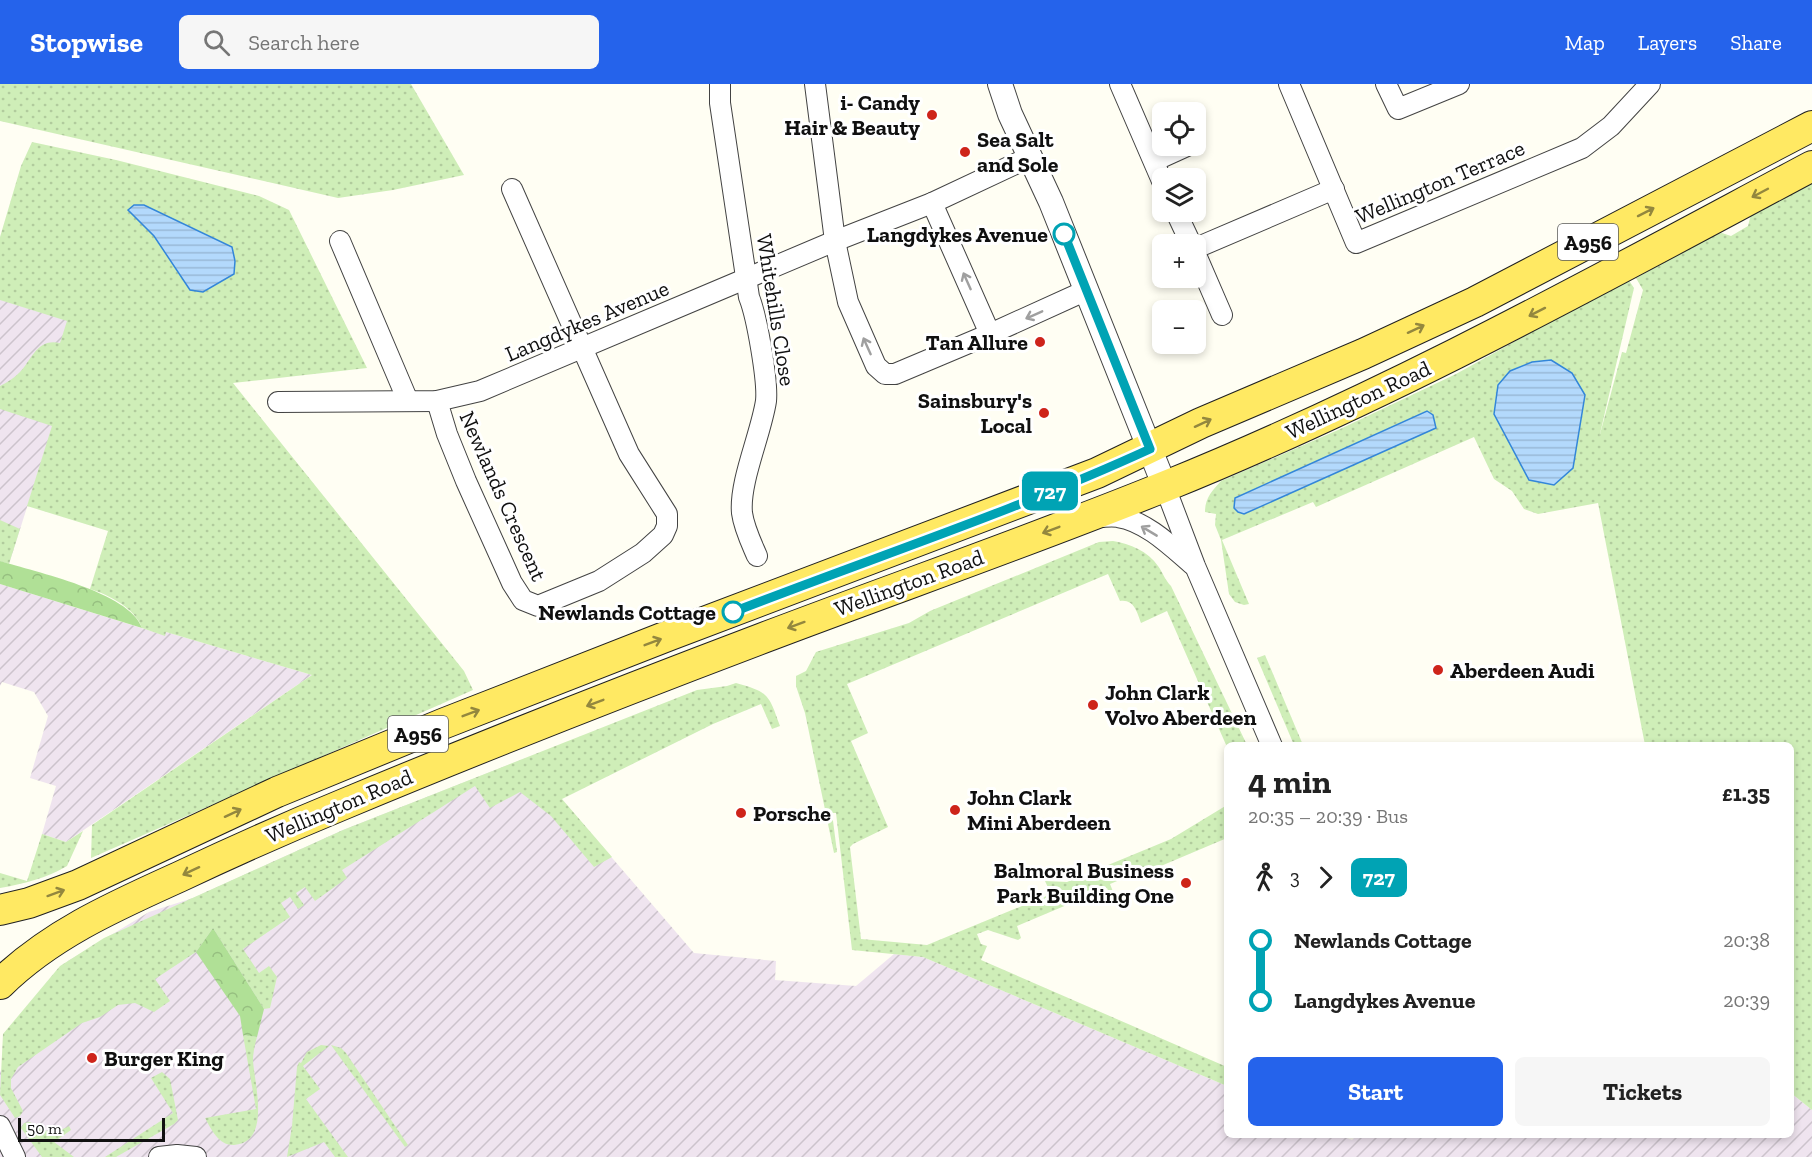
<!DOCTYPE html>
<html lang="en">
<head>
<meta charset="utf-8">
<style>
  body { margin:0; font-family:"Zilla Slab",serif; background:#f6f6f6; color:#222; height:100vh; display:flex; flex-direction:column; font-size:22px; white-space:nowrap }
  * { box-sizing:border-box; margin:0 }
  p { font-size:20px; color:#767676 }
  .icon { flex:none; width:33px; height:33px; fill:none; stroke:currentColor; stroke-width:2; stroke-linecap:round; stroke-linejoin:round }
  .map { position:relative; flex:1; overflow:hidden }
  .drawer { position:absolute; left:1224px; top:658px; width:570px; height:396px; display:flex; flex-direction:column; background:#fff; border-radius:9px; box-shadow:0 3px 9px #0003 }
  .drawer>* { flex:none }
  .badge { padding:0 12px; border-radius:9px; font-size:21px; line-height:39px }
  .buttons { position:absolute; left:1152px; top:18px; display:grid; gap:12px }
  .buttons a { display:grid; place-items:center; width:54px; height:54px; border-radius:9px; background:#fff; box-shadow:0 3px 9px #0003; font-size:30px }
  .scale { position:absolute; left:18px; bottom:15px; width:147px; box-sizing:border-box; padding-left:6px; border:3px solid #101010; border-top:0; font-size:16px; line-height:21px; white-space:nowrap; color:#101010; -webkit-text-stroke:4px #fff; paint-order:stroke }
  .map>.badge { position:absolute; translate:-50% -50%; box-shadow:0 0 0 3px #fff }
  .legs { display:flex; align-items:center; gap:9px; height:66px; padding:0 24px; font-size:20px }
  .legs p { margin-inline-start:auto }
  .headline { display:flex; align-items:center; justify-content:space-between; height:102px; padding:0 24px }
  h1 { font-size:33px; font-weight:700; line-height:45px }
  .button { display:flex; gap:12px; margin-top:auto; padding:12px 24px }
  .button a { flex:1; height:69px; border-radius:9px; background:#2563eb; color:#fff; font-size:24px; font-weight:700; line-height:69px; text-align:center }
  .button a+a { background:#f6f6f6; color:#222 }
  ul { padding:0 24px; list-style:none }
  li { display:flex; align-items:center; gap:21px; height:60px; font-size:22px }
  li i { display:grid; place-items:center; width:9px; height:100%; margin:0 8px; background:currentColor }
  li i::after { content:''; width:15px; height:15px; margin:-8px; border:4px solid; border-radius:50%; background:#fff }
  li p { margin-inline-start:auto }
  li:first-child i { background:linear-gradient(#0000 50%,currentColor 0) }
  li:last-child i { background:linear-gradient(currentColor 50%,#0000 0) }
  header { display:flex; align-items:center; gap:36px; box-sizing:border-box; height:84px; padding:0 30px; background:#2563eb; color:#fff }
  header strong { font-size:28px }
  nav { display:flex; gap:33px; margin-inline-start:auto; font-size:21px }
  .search { width:420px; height:54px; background:#f6f6f6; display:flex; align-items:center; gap:15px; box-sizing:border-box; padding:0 21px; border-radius:9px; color:#767676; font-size:22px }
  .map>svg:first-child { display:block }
  .industrial { fill:url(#industrial-furrows) }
  .grass { fill:url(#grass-dots) }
  .forest { fill:url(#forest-crowns) }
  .water { fill:url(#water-rules); stroke:#3386d9; stroke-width:1.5 }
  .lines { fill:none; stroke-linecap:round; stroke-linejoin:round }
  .minor-casing { stroke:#434343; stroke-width:22 }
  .tertiary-casing { stroke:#434343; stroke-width:26 }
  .primary-casing { stroke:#212121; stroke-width:32 }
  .minor { stroke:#fff; stroke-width:20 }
  .tertiary { stroke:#fff; stroke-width:24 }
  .primary { stroke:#ffe963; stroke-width:30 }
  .oneway { stroke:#93873e }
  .oneway2 { stroke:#9f9f9f }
  .line-1-casing { stroke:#fff; stroke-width:14 }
  .line-1 { stroke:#00a3b4; stroke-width:9 }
  .poi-dot { fill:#ce241a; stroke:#fff; stroke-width:2 }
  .stop-1-dot { fill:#fff; stroke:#00a3b4; stroke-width:3 }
  .labels { text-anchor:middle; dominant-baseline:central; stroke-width:6; stroke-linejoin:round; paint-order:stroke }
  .shield { fill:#fff; stroke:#585858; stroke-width:1.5 }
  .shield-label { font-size:21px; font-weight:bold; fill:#101010 }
  .poi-label { font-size:22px; font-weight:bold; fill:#101010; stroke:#fff; text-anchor:start }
  .street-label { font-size:22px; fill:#101010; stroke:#fff }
  .stop-label { font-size:22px; font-weight:bold; fill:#101010; stroke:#fff; text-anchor:end }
</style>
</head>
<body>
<header>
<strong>Stopwise</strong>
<div class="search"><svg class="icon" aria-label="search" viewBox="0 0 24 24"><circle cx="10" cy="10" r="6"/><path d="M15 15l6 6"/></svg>Search here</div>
<nav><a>Map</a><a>Layers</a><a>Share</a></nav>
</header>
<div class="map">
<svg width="1812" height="1073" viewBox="0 0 1812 1073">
  <defs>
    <pattern id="industrial-furrows" width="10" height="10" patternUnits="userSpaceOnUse" patternTransform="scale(1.5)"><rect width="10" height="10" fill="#efe4ef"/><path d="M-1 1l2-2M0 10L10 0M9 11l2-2" fill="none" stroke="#ccc3cc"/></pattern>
    <pattern id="grass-dots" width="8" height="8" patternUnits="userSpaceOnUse" patternTransform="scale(1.5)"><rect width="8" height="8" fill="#cfeeb8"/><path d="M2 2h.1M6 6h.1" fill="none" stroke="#b1cb9d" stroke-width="1.8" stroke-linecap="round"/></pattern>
    <pattern id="forest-crowns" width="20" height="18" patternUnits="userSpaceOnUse" patternTransform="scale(1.5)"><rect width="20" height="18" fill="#b0e096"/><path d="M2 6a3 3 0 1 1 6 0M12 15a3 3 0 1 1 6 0" fill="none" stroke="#96bf80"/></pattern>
    <pattern id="water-rules" width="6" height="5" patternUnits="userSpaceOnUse" patternTransform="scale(1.5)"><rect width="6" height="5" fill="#b3d9fc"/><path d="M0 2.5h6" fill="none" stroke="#99b9d7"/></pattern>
  </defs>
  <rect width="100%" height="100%" fill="#fffef3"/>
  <g class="industrial">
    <polygon points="0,207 87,234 9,480 0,477"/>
    <polygon points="0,500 164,551 166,548 312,591 66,758 42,750 56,702 30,694 48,632 34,608 2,598 0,602"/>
    <polygon points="526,674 694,869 776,877 775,896 856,902 894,870 923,873 1227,1002 1227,1052 1342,1052 1352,1056 1356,1052 1418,1052 1419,1054 1423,1052 1791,1052 1791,1009 1812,1026 1812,1073 0,1073 0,988 68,877 149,828 193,814 343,746"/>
  </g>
  <g class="grass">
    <polygon points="0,0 411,0 464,91 393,106 338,114 0,37"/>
    <path d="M32,58L116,76L259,112L289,126L367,284L233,299L464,587L473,606L91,774L92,741L312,591L166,548L165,552L142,544C135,524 109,511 90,505L108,447L27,422L52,342L0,325V302C8,298 14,294 20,288C33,274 37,254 60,259L67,237L0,216V153L21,82Z"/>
    <path d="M1812,97V1026L1791,1009V662L1645,661L1598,419L1538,430L1524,425L1512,407L1494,395L1474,353L1316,423L1313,418L1222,456L1249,520L1244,521L1235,518L1229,510L1221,456L1215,441L1216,430L1205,428C1205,414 1212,407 1221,397L1338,346L1456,290L1628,195L1634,204L1599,354L1622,268L1626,269L1643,206L1636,194L1716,150L1722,149L1731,152L1748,142L1751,130Z"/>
    <polygon points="0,436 20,445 9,480 0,477"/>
    <path d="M1113,457C1130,460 1148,467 1158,482C1163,489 1165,496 1171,502L1247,661L1227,663L1167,527L1141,539C1137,528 1134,515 1120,517L1108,490L847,600L868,649L851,657L888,743L853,760L850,763L861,855L927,861L1051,810L1045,797L1067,798L1171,755L1227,721V754L1142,790L1143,793L1136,796L1134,790L1110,800L1116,815L1113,817L1107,804L1017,842L1021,854L1018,856L988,846L977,850L981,860L987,862L981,876L1227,983V1002L923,873L852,866L836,729H832L837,768L834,769L805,629L796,602V592L806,587L816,568L909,539L930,527L1099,458Z"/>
    <polygon points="1265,571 1303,661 1294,661 1257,574"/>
    <path d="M736,599C769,608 769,611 780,642L772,645L761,620L713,640L562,715L612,773L594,783L551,732L520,708L490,724L475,702L342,786L347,794L315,817L305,803L296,809L304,821L298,825L290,813L281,819L290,833L243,865L259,889L269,882L277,893L270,924L264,925L213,844L196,868L155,895L170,917L154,928L135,919L118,921L100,933L82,939L18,983L11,995V1004L23,1027L20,1032L15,1034L0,1011L3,950L60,882L68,877L104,854L343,746L697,606L727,602Z"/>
    <path d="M83,747L67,782C47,794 23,800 0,804V789L27,797L42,750L66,758Z"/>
    <path d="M243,951L257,953C255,960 253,969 253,976C254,998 272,1059 234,1061C219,1062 211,1045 205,1034L256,1025Z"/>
    <polygon points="321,961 329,962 303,982 320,1005 306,1015 348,1073 335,1073 324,1058 287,1073 292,1042 297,983 299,978 301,979 307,968"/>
    <polygon points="331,961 341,964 346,969 408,1061 405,1063"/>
    <polygon points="162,988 170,995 178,1036 174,1040 116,1073 105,1073 173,1029 151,994"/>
    <path d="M30,1038C47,1048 51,1052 69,1042L71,1046L54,1058L74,1073H42L21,1044L24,1039Z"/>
  </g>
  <g class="forest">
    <path d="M0,477C35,488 130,508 142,544L0,500Z"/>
    <polygon points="213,844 264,925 257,953 243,951 240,932 196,868"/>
  </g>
  <g class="water">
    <polygon points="134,121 144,121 232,163 235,177 234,190 203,208 190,206 154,152 128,126"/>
    <polygon points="1551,276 1572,289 1585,311 1573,384 1554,401 1529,396 1494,330 1498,301 1510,287 1532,278"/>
    <polygon points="1427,327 1433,331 1436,344 1244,430 1238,428 1234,424 1235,414"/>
  </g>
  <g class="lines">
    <defs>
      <g id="minor">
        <path d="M720,0V19L749,213C757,233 768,297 766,317C761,350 739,398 742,429C744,444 751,458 757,472"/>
        <polyline points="815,0 835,157 848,218 876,282 885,290 895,290 990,250 1087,206"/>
        <polyline points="1120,0 1162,97"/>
        <polyline points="1289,0 1356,159 1582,64 1611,42 1650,0"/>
        <polyline points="1386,0 1398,25 1459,0"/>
        <polyline points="1154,77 1187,62"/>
        <polyline points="932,119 990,250"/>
        <polyline points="1176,128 1191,160"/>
        <polyline points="340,157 408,317"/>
        <polyline points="1196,164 1334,105"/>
        <polyline points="1196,171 1222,231"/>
        <polyline points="437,317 447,350 466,397 512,499 523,516 538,522 599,497 643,469 663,451 667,442 667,430 629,370 512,105"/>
        <polyline points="278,318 437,317 480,307 835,157 932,119 1030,73"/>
        <polyline points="1165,403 1195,482 1272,662"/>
        <path d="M1099,433C1105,433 1112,432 1118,433C1146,437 1172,463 1193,481"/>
        <polyline points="0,1042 15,1073"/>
        <polyline points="159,1073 177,1071 196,1073"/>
      </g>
      <polyline id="tertiary" points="1000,0 1010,30 1051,118 1165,403"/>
      <g id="primary">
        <polyline points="0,826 29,819 78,801 277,708 445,639 670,551 1097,389 1201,339 1363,270 1475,218 1812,42"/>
        <path d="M0,900C51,850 115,822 179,793C234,767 288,743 344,720C483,662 623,607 763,554C897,503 1033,456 1166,402C1389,312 1600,195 1812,82"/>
      </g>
    </defs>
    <use href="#minor" class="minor-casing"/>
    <use href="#tertiary" class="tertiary-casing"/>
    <use href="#primary" class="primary-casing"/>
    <use href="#minor" class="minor"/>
    <use href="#tertiary" class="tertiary"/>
    <use href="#primary" class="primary"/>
  </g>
  <defs><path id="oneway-shaft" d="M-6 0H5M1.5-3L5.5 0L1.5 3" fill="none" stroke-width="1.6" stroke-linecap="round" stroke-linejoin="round" transform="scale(1.5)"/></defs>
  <g class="oneway">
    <use href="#oneway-shaft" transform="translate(1760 109) rotate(152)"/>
    <use href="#oneway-shaft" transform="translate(1646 128) rotate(-27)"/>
    <use href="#oneway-shaft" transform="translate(1537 228) rotate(153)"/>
    <use href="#oneway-shaft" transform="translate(1416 245) rotate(-25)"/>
    <use href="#oneway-shaft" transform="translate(1203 339) rotate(-25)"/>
    <use href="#oneway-shaft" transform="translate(1051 446) rotate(159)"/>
    <use href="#oneway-shaft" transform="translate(796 541) rotate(160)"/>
    <use href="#oneway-shaft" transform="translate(653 558) rotate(-21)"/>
    <use href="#oneway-shaft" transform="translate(595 619) rotate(159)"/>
    <use href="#oneway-shaft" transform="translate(471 629) rotate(-21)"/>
    <use href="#oneway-shaft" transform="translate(233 729) rotate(-25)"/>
    <use href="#oneway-shaft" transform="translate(191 787) rotate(155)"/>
    <use href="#oneway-shaft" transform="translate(56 809) rotate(-20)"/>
  </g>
  <g class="oneway2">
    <use href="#oneway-shaft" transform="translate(967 197) rotate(-114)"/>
    <use href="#oneway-shaft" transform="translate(1034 231) rotate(156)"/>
    <use href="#oneway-shaft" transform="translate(867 262) rotate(-114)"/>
    <use href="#oneway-shaft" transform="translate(1149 447) rotate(-149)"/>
  </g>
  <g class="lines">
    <defs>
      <path id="line-1" d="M733,528C872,474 1015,427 1150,365L1064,150"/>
    </defs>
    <use href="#line-1" class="line-1-casing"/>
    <use href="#line-1" class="line-1"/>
  </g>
  <g class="poi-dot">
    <circle cx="932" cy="31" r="6"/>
    <circle cx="965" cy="68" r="6"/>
    <circle cx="1040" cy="258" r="6"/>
    <circle cx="1044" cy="329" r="6"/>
    <circle cx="1438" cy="586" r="6"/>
    <circle cx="1093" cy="621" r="6"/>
    <circle cx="955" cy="726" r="6"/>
    <circle cx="741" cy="729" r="6"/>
    <circle cx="1186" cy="799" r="6"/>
    <circle cx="92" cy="974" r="6"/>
  </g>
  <g class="stop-1-dot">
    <circle cx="1064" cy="150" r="10"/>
    <circle cx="733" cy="528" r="10"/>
  </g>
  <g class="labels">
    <g class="shield">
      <rect x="1558" y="140" width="60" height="36" rx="4.5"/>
      <rect x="388" y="632" width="60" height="36" rx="4.5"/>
    </g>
    <g class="shield-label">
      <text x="1588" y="158">A956</text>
      <text x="418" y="650">A956</text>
    </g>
    <g class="poi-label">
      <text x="920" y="18" text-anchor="end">i- Candy<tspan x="920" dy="25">Hair &amp; Beauty</tspan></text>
      <text x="977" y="55">Sea Salt<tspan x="977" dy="25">and Sole</tspan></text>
      <text x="1028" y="258" text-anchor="end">Tan Allure</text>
      <text x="1032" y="316" text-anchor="end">Sainsbury's<tspan x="1032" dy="25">Local</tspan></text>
      <text x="1450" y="586">Aberdeen Audi</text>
      <text x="1105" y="608">John Clark<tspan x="1105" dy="25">Volvo Aberdeen</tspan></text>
      <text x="967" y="713">John Clark<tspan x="967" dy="25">Mini Aberdeen</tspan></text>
      <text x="753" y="729">Porsche</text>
      <text x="1174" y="786" text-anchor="end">Balmoral Business<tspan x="1174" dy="25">Park Building One</tspan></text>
      <text x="104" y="974">Burger King</text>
    </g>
    <g class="street-label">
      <text transform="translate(1440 98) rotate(-23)">Wellington Terrace</text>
      <text transform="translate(776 226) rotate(81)">Whitehills Close</text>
      <text transform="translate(587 237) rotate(-23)">Langdykes Avenue</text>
      <text transform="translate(1358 316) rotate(-25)">Wellington Road</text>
      <text transform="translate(503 412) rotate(66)">Newlands Crescent</text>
      <text transform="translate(909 499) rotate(-20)">Wellington Road</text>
      <text transform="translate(339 722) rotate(-23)">Wellington Road</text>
    </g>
    <g class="stop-label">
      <text x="1048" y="150">Langdykes Avenue</text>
      <text x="716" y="528">Newlands Cottage</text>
    </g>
  </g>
</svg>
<div class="buttons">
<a><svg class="icon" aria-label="locate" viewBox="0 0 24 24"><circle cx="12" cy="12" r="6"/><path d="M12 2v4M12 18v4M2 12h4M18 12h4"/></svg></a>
<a><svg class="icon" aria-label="layers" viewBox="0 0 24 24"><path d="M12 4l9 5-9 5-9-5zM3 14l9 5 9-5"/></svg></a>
<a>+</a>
<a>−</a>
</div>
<div class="scale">50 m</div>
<b class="badge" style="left:1050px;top:407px;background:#00a3b4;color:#fff">727</b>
<section class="drawer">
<div class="headline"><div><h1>4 min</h1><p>20:35 – 20:39 · Bus</p></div><b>£1.35</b></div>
<div class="legs"><svg class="icon" aria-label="walk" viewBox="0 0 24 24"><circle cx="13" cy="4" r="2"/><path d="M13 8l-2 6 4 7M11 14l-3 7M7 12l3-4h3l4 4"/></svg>3<svg class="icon" aria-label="forward" viewBox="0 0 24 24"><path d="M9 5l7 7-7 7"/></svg><b class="badge" style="background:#00a3b4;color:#fff">727</b></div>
<ul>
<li><i style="color:#00a3b4"></i><b>Newlands Cottage</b><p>20:38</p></li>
<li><i style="color:#00a3b4"></i><b>Langdykes Avenue</b><p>20:39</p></li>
</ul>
<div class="button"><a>Start</a><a>Tickets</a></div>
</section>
</div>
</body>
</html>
